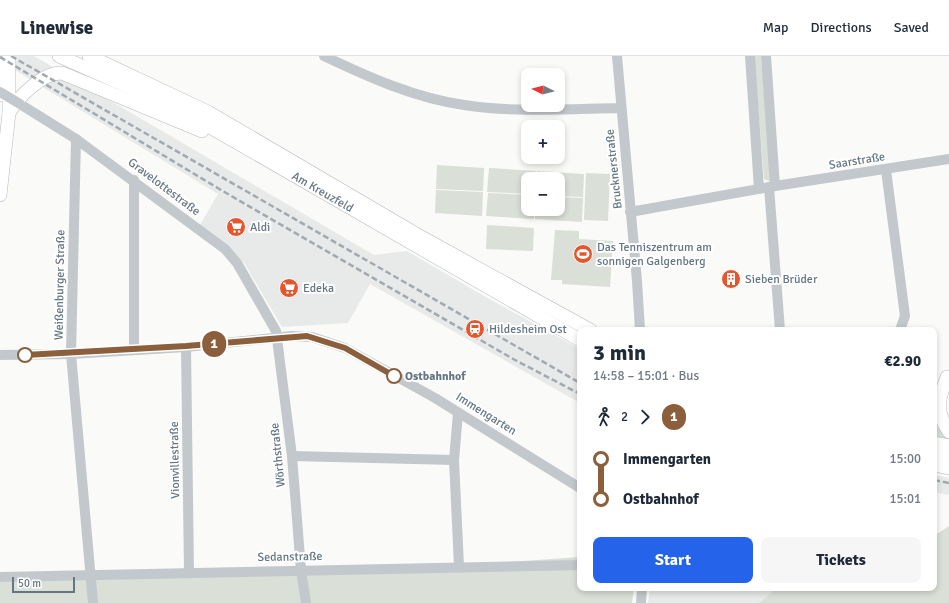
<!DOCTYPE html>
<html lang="en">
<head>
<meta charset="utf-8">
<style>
  body { margin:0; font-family:Signika,sans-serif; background:#f6f6f7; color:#1f2937; height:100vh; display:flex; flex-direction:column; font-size:15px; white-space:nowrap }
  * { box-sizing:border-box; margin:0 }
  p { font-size:13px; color:#747a83 }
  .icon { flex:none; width:22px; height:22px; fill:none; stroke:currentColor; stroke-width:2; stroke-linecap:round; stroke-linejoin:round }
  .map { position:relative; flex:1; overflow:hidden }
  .drawer { position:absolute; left:577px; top:271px; width:360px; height:264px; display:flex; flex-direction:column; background:#fff; border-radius:8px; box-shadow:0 2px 6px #0003 }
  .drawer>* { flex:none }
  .badge { padding:0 8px; border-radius:13px; font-size:14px; line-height:26px }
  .needle { width:26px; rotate:276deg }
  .fabs { position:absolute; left:521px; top:12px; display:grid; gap:8px }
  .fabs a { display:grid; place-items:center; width:44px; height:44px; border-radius:8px; background:#fff; box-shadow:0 2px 6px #0003; font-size:20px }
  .scale { position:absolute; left:12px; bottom:10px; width:63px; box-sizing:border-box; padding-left:4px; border:2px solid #657683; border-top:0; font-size:11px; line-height:14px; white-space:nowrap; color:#657683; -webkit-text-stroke:3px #fff; paint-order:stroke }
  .map>.badge { position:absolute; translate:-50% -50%; box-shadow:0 0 0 2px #fff }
  .legs { display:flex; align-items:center; gap:6px; height:44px; padding:0 16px; font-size:13px }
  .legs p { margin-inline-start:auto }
  .head { display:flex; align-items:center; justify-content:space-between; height:68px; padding:0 16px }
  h1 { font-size:22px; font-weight:700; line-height:30px }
  .primary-button { display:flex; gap:8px; margin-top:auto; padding:8px 16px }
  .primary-button a { flex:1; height:46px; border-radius:8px; background:#2563eb; color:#fff; font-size:16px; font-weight:700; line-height:46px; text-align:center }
  .primary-button a+a { background:#f6f6f7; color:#1f2937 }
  ul { padding:0 16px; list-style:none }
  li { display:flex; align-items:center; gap:14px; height:40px; font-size:15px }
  li i { display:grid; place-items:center; width:6px; height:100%; margin:0 5px; background:currentColor }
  li i::after { content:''; width:10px; height:10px; margin:-5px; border:3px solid; border-radius:50%; background:#fff }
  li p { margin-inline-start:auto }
  li:first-child i { background:linear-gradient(#0000 50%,currentColor 0) }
  li:last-child i { background:linear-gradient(currentColor 50%,#0000 0) }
  header { display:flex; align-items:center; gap:24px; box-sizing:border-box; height:56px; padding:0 20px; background:#fff; border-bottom:1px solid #e0e1e3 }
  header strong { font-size:19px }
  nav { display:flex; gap:22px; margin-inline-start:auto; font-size:14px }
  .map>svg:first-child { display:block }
  .built { fill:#e8e9e9 }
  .green { fill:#dadfd7 }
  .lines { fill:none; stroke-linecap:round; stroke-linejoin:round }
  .major-casing { stroke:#b5babe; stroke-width:14 }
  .minor { stroke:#c3c8cc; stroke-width:10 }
  .major { stroke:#fff; stroke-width:13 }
  .rail { stroke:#a2aab0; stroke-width:2.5; stroke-dasharray:6 3; stroke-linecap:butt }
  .minor-bridge { stroke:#c3c8cc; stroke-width:10 }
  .line-1-casing { stroke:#fff; stroke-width:9 }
  .line-1 { stroke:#8b5e3c; stroke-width:6 }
  .stop-1-dot { fill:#fff; stroke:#8b5e3c; stroke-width:2 }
  .labels { text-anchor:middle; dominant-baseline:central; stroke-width:4; stroke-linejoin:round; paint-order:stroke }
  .street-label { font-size:12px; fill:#657683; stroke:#fff }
  .poi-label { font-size:12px; fill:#657683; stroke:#fff; text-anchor:start }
  .stop-label { font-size:12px; font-weight:bold; fill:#657683; stroke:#fff; text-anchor:start }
</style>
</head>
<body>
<header>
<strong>Linewise</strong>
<nav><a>Map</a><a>Directions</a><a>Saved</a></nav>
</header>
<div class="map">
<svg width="949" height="547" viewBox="0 0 949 547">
  <rect width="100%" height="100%" fill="#fafaf8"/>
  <g class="built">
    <polygon points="0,0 34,0 374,199 407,195 484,240 580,293 580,347 370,228 348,267 282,271 244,207 200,169 218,138 0,5"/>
    <polygon points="934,419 949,422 949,439 934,436"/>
    <polygon points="650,532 772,532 774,535 759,547 648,547"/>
  </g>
  <g class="green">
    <polygon points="754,0 761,0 771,123 769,125 764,123"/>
    <polygon points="437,109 484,112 483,135 436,133"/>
    <polygon points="489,112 536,115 536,123 528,123 528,138 487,136"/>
    <polygon points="537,115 584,118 583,141 558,140 558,123 537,123"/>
    <polygon points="586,117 610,118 608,165 584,164"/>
    <polygon points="436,134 483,136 482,160 435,157"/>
    <polygon points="488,137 528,139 528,153 534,153 534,163 486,160"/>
    <polygon points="558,141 583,142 582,166 535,163 535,153 558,153"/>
    <polygon points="487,169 534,172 533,195 486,193"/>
    <polygon points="555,174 579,175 579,183 613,185 610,231 562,228 562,224 551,224"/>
    <polygon points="939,334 944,378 949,384 934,381 934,340"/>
    <polygon points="949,470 949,547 759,547 777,532 934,532 934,480"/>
    <polygon points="580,501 580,532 634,532 632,547 0,547 0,526 451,510"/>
  </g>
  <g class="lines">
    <defs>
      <g id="major">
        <path id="s1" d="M59,0L172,50L210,71L580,284"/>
        <polyline points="89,0 208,56 423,182 590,274"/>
        <polyline points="0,9 0,39"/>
        <path d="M9,57C18,41 43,16 62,17L202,75"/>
        <polyline points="0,139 9,57 9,0"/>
        <path d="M947,321C938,344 935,355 949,376"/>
        <polyline points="934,387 949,390"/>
        <polyline points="934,398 949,401"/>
        <polyline points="934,409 949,412"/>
      </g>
    </defs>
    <use href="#major" class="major-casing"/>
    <g class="minor">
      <path d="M324,0C368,21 415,42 464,49C516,57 568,53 621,52"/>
      <polyline points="617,0 637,225 640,274"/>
      <polyline points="750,0 759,133"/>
      <polyline points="766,0 775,130"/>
      <polyline points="20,48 76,83 225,193 237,207 272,268 276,275 292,400 301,514 306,547"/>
      <polyline points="76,83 71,298 93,547"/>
      <polyline points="886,114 905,260 900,274"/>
      <polyline points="769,131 780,274"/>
      <polyline points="630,156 775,130 949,103"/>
      <polyline points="186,291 189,517"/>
      <polyline points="134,293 134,124"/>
      <polyline points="0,299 71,298 186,291 292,280 312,281 345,292 435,342 580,432"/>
      <polyline points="458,357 454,404 459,510"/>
      <polyline points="292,400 454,404"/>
      <polyline points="0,521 580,509"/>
      <polyline points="641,547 642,532"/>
    </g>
    <use href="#major" class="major"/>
    <g class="rail">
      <polyline points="11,0 580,327"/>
      <polyline points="0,1 221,134 515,304 580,338"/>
      <polyline points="934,424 949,427"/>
    </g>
    <polyline class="minor-bridge" points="0,36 20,48"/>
  </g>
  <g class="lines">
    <defs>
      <polyline id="line-1" points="25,299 186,290 307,280 345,292 394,320"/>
    </defs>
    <use href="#line-1" class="line-1-casing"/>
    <use href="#line-1" class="line-1"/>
  </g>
  <defs>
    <symbol id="supermarket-disc" viewBox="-11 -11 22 22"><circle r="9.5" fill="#e4572e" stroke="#fff"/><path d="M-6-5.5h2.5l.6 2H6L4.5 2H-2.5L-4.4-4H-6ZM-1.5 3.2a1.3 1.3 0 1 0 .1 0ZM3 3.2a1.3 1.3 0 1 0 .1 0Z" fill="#fff"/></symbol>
    <symbol id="stadium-disc" viewBox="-11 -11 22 22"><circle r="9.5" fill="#e4572e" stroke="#fff"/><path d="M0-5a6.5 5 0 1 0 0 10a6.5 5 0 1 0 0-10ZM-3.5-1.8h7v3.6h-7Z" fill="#fff"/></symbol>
    <symbol id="building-disc" viewBox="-11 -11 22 22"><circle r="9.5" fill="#e4572e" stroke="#fff"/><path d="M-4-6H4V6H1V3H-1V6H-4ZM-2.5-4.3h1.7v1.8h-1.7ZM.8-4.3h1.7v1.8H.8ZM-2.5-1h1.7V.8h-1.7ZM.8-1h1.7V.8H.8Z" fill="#fff"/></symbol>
    <symbol id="station-disc" viewBox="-11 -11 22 22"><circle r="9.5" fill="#e4572e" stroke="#fff"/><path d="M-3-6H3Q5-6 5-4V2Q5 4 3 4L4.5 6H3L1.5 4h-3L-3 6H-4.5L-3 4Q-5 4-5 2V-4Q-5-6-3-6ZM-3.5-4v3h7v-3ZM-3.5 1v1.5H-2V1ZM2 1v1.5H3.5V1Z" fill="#fff"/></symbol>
  </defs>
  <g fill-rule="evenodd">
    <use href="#supermarket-disc" x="225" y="160" width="22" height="22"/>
    <use href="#stadium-disc" x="572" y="187" width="22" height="22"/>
    <use href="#building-disc" x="720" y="212" width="22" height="22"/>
    <use href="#supermarket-disc" x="278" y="221" width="22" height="22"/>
    <use href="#station-disc" x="464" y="262" width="22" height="22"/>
  </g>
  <g class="stop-1-dot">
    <circle cx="25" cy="299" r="7"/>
    <circle cx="394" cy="320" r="7"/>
  </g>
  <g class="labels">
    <g class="street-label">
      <text transform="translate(857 105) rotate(-9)">Saarstraße</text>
      <text transform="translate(614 113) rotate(-96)">Brucknerstraße</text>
      <text transform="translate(164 131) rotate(37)">Gravelottestraße</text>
      <text stroke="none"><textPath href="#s1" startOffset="297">Am Kreuzfeld</textPath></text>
      <text transform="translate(60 229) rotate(-89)">Weißenburger Straße</text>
      <text transform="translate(486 358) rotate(32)">Immengarten</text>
      <text transform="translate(278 399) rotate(-96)">Wörthstraße</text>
      <text transform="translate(175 404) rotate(-91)">Vionvillestraße</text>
      <text transform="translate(290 501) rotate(-1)">Sedanstraße</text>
    </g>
    <g class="poi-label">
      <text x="250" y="171">Aldi</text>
      <text x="597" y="191">Das Tenniszentrum am<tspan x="597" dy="14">sonnigen Galgenberg</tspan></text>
      <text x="745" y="223">Sieben Brüder</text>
      <text x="303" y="232">Edeka</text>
      <text x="489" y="273">Hildesheim Ost</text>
    </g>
    <g class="stop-label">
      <text x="405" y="320">Ostbahnhof</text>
    </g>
  </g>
</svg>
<div class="fabs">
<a><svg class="needle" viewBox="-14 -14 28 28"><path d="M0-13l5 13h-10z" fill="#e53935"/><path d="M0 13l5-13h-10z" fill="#747a83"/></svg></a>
<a>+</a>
<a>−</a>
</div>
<div class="scale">50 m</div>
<b class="badge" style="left:214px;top:288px;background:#8b5e3c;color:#fff">1</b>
<section class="drawer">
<div class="head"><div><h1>3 min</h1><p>14:58 – 15:01 · Bus</p></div><b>€2.90</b></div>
<div class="legs"><svg class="icon" aria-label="walk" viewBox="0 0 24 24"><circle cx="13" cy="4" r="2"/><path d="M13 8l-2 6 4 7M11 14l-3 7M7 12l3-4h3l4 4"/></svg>2<svg class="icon" aria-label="forward" viewBox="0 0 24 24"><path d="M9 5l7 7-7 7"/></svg><b class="badge" style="background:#8b5e3c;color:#fff">1</b></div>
<ul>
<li><i style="color:#8b5e3c"></i><b>Immengarten</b><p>15:00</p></li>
<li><i style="color:#8b5e3c"></i><b>Ostbahnhof</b><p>15:01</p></li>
</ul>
<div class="primary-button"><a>Start</a><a>Tickets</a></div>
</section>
</div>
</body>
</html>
